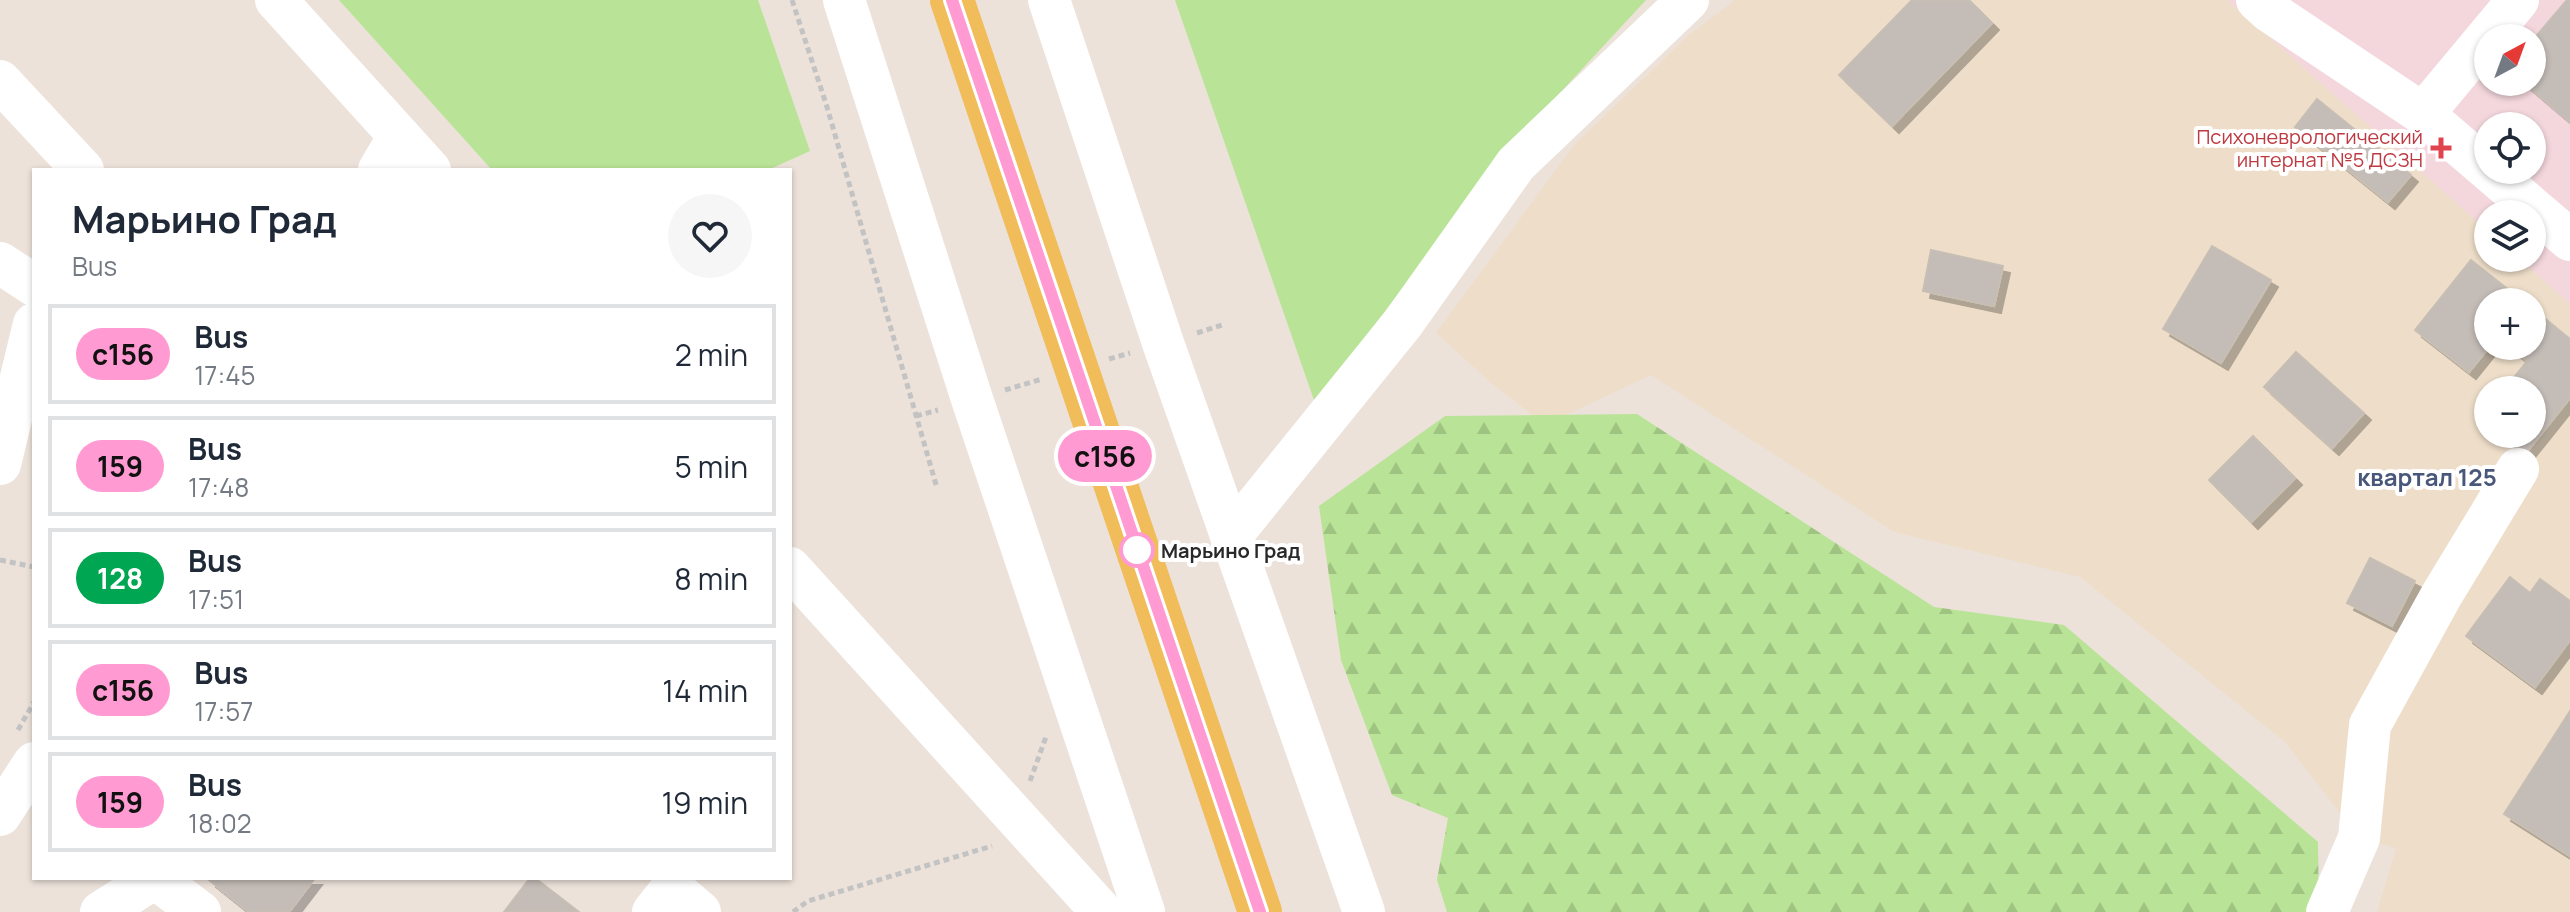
<!DOCTYPE html>
<html lang="en">
<head>
<meta charset="utf-8">
<style>
  body { margin:0; font-family:Manrope,sans-serif; background:#f6f6f7; color:#1f2937; height:100vh; display:flex; flex-direction:column; font-size:30px; white-space:nowrap }
  * { box-sizing:border-box; margin:0 }
  p { font-size:26px; color:#747a83 }
  .icon { flex:none; width:44px; height:44px; fill:none; stroke:currentColor; stroke-width:2; stroke-linecap:round; stroke-linejoin:round }
  .map { position:relative; flex:1; overflow:hidden }
  .panel { position:absolute; left:32px; top:168px; width:760px; height:712px; display:flex; flex-direction:column; background:#fff; border-radius:0px; box-shadow:0 2px 6px #0004 }
  .panel>* { flex:none }
  .badge { padding:0 16px; border-radius:26px; font-size:28px; line-height:52px }
  .needle { width:52px; rotate:41deg }
  .fabs { position:absolute; left:2474px; top:24px; display:grid; gap:16px }
  .fabs a { display:grid; place-items:center; width:72px; height:72px; border-radius:50%; background:#fff; box-shadow:0 2px 6px #0004; font-size:40px }
  .map>.badge { position:absolute; translate:-50% -50%; box-shadow:0 0 0 4px #fff }
  .round { display:grid; place-items:center; flex:none; width:84px; height:84px; border-radius:42px; background:#f6f6f7 }
  .head { display:flex; align-items:center; justify-content:space-between; height:136px; padding:0 40px }
  h1 { font-size:38px; font-weight:700; line-height:60px }
  ul { padding:0; list-style:none }
  li { display:flex; align-items:center; gap:24px; height:100px; margin:0 16px 12px; padding:0 24px; border:4px solid #e0e1e3; border-radius:0px }
  li div { flex:1 }
  li b { display:block; font-size:30px }
  li em { font-style:normal }
  li .badge { min-width:88px; font-weight:700; text-align:center }
  .map>svg:first-child { display:block }
  .education { fill:#eedec9; fill-rule:evenodd }
  .medical { fill:#f3d7dc; fill-rule:evenodd }
  .grass { fill:#b9e396 }
  .forest { fill:url(#forest-firs) }
  .building { fill:#c4bcb7; stroke:#c7beb4; stroke-width:2; filter:url(#shadow) }
  .lines { fill:none; stroke-linecap:round; stroke-linejoin:round }
  .path { stroke:#c3c3c3; stroke-width:5; stroke-dasharray:6 4; stroke-linecap:butt }
  .minor { stroke:#fff; stroke-width:42 }
  .major { stroke:#f1bc5a; stroke-width:44 }
  .line-casing { stroke:#fff; stroke-width:18 }
  .line { stroke:#ff9ad2; stroke-width:12 }
  .health-dot { fill:#e0444e; stroke:#fff; stroke-width:3 }
  .stop-dot { fill:#fff; stroke:#ff9ad2; stroke-width:4 }
  .labels { text-anchor:middle; dominant-baseline:central; stroke-width:8; stroke-linejoin:round; paint-order:stroke }
  .health-label { font-size:20px; fill:#be3a42; stroke:#fff; text-anchor:end }
  .stop-label { font-size:20px; font-weight:bold; fill:#292929; stroke:#fff; text-anchor:start }
  .quarter-label { font-size:24px; font-weight:bold; fill:#49587a; stroke:#fff }
</style>
</head>
<body>
<div class="map">
<svg width="2570" height="912" viewBox="0 0 2570 912">
  <defs>
    <pattern id="forest-firs" width="22" height="20" patternUnits="userSpaceOnUse" patternTransform="scale(2)"><rect width="22" height="20" fill="#b9e396"/><path d="M5 1l3.5 6h-7zM16 11l3.5 6h-7z" fill="#9fc381"/></pattern>
    <filter id="shadow"><feDropShadow dx="7" dy="7" stdDeviation="0" flood-color="#0004"/></filter>
  </defs>
  <rect width="100%" height="100%" fill="#ece2da"/>
  <path class="education" d="M1735,0H2227L2488,231V258H2519L2570,304V912H2377L2396,848L2359,838L2286,743L2080,577L1894,532L1651,375L1545,425L1490,382L1436,333L1574,145L1689,35ZM2488,302H2532V346H2488ZM2488,390H2532V434H2488Z"/>
  <path class="medical" d="M2227,0H2570V304L2519,258H2532V214H2488V231ZM2488,38H2532V82H2488ZM2488,126H2532V170H2488Z"/>
  <g class="grass">
    <polygon points="339,0 758,0 810,151 768,170 492,170"/>
    <polygon points="1175,0 1646,0 1510,147 1315,403"/>
  </g>
  <polygon class="forest" points="1637,414 1934,607 2064,625 2318,842 2319,912 1447,912 1437,880 1448,818 1392,795 1341,660 1319,506 1445,416"/>
  <g class="building">
    <polygon points="1912,0 1969,0 1992,23 1892,126 1839,75"/>
    <polygon points="2567,0 2570,0 2570,122 2523,82 2532,82 2532,41"/>
    <polygon points="2317,99 2411,175 2388,202 2295,127"/>
    <polygon points="2212,246 2271,280 2221,363 2163,329"/>
    <polygon points="1931,250 2003,266 1994,306 1923,291"/>
    <polygon points="2471,260 2524,302 2488,302 2488,346 2490,346 2469,372 2415,330"/>
    <polygon points="2532,308 2570,339 2570,398 2525,454 2500,434 2532,434 2532,390 2504,390 2527,361 2508,346 2532,346"/>
    <polygon points="2296,352 2364,413 2332,448 2264,387"/>
    <polygon points="2253,436 2295,478 2251,522 2209,480"/>
    <polygon points="2370,558 2415,581 2392,626 2347,603"/>
    <polygon points="2510,577 2530,593 2540,579 2570,601 2570,640 2535,687 2466,636"/>
    <polygon points="2570,711 2570,856 2504,814"/>
    <polygon points="210,878 315,878 289,912 249,912 209,880"/>
    <polygon points="530,878 535,878 579,912 504,912"/>
  </g>
  <g class="lines">
    <g class="path">
      <polyline points="792,0 827,107 937,488"/>
      <polyline points="1197,333 1225,324"/>
      <polyline points="1109,359 1130,353"/>
      <polyline points="1005,390 1042,379"/>
      <polyline points="916,416 938,410"/>
      <polyline points="0,560 34,567"/>
      <polyline points="18,730 34,702"/>
      <polyline points="1030,781 1047,734"/>
      <polyline points="793,912 808,901 992,846"/>
    </g>
    <g class="minor">
      <polyline points="276,0 430,170"/>
      <polyline points="844,0 972,399 1144,912"/>
      <polyline points="1049,0 1163,343 1364,912"/>
      <polyline points="2257,0 2269,11 2423,114 2570,240"/>
      <polyline points="0,81 83,170"/>
      <polyline points="2423,114 2518,0"/>
      <polyline points="379,170 399,136"/>
      <polyline points="0,263 34,285"/>
      <polyline points="0,464 34,324"/>
      <polyline points="1231,536 1403,323 1516,164 1688,0"/>
      <polyline points="790,568 1102,912"/>
      <polyline points="0,815 34,763"/>
      <polyline points="155,878 200,912"/>
      <polyline points="101,912 155,878"/>
      <polyline points="653,912 672,888 700,912"/>
      <polyline points="2327,912 2359,838 2370,725 2441,596 2518,469"/>
    </g>
    <polyline class="major" points="952,0 1260,912"/>
  </g>
  <g class="lines">
    <defs>
      <polyline id="line" points="952,0 1260,912"/>
    </defs>
    <use href="#line" class="line-casing"/>
    <use href="#line" class="line"/>
  </g>
  <path class="health-dot" d="M2437 136h8v8h8v8h-8v8h-8v-8h-8v-8h8z"/>
  <circle class="stop-dot" cx="1137" cy="550" r="16"/>
  <g class="labels">
    <g class="health-label">
      <text x="2423" y="136">Психоневрологический<tspan x="2423" dy="23">интернат №5 ДСЗН</tspan></text>
    </g>
    <g class="stop-label">
      <text x="1161" y="550">Марьино Град</text>
    </g>
    <g class="quarter-label">
      <text x="2427" y="476">квартал 125</text>
    </g>
  </g>
</svg>
<div class="fabs">
<a><svg class="needle" viewBox="-14 -14 28 28"><path d="M0-13l5 13h-10z" fill="#e53935"/><path d="M0 13l5-13h-10z" fill="#747a83"/></svg></a>
<a><svg class="icon" aria-label="locate" viewBox="0 0 24 24"><circle cx="12" cy="12" r="6"/><path d="M12 2v4M12 18v4M2 12h4M18 12h4"/></svg></a>
<a><svg class="icon" aria-label="layers" viewBox="0 0 24 24"><path d="M12 4l9 5-9 5-9-5zM3 14l9 5 9-5"/></svg></a>
<a>+</a>
<a>−</a>
</div>
<b class="badge" style="left:1105px;top:456px;background:#ff9ad2;color:#111">с156</b>
<section class="panel">
<div class="head"><div><h1>Марьино Град</h1><p>Bus</p></div><a class="round"><svg class="icon" aria-label="heart" viewBox="0 0 24 24"><path d="M12 20l-8-8c-3-5 5-10 8-4 3-6 11-1 8 4z"/></svg></a></div>
<ul>
<li><span class="badge" style="background:#ff9ad2;color:#111">с156</span><div><b>Bus</b><p>17:45</p></div><em>2 min</em></li>
<li><span class="badge" style="background:#ff9ad2;color:#111">159</span><div><b>Bus</b><p>17:48</p></div><em>5 min</em></li>
<li><span class="badge" style="background:#00a651;color:#fff">128</span><div><b>Bus</b><p>17:51</p></div><em>8 min</em></li>
<li><span class="badge" style="background:#ff9ad2;color:#111">с156</span><div><b>Bus</b><p>17:57</p></div><em>14 min</em></li>
<li><span class="badge" style="background:#ff9ad2;color:#111">159</span><div><b>Bus</b><p>18:02</p></div><em>19 min</em></li>
</ul>
</section>
</div>
</body>
</html>
